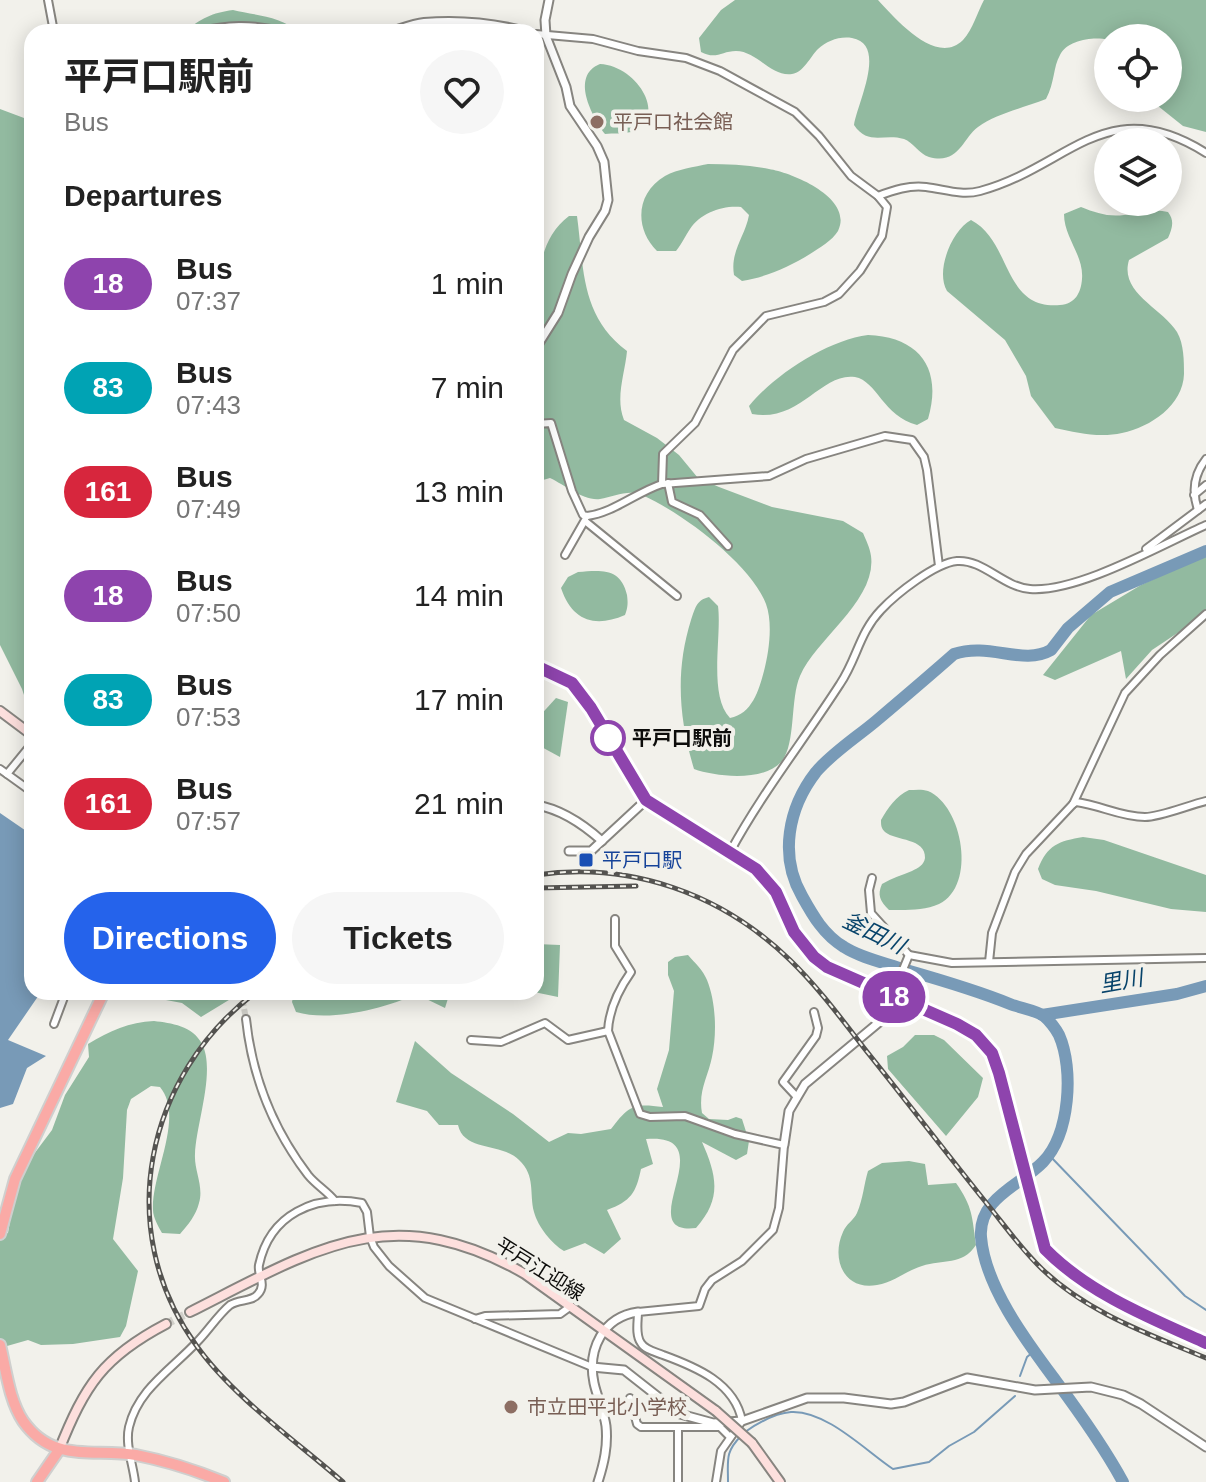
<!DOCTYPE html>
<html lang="en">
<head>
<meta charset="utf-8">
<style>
  body { margin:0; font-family:Helvetica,"Noto Sans JP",sans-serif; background:#f6f6f6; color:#222; height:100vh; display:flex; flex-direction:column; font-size:30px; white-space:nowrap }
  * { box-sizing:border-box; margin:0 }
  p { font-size:26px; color:#767676 }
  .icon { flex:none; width:44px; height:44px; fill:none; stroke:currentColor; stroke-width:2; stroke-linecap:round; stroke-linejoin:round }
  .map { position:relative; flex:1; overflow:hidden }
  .details { position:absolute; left:24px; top:24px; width:520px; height:976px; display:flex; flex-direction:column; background:#fff; border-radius:24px; box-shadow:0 4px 20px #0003 }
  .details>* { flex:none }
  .badge { padding:0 16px; border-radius:26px; font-size:28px; line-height:52px }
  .controls { position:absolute; left:1094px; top:24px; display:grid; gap:16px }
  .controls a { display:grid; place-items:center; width:88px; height:88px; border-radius:50%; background:#fff; box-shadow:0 4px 20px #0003; font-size:40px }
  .map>.badge { position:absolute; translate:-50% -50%; box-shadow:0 0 0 4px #fff }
  h2 { padding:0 40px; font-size:30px; line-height:72px }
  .round { display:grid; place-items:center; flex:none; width:84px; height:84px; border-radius:42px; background:#f6f6f6 }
  .overview { display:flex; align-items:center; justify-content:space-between; height:136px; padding:0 40px }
  h1 { font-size:38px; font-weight:700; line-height:60px }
  .action { display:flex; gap:16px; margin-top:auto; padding:16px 40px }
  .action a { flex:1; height:92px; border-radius:48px; background:#2563eb; color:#fff; font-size:32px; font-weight:700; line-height:92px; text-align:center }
  .action a+a { background:#f6f6f6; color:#222 }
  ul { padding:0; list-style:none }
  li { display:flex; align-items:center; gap:24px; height:104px; padding:0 40px }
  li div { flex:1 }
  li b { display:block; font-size:30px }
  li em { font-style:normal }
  li .badge { min-width:88px; font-weight:700; text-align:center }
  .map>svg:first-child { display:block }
  .forest { fill:#92baa0 }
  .water { fill:#789ab7 }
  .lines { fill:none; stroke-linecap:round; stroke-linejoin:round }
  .stream { stroke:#789ab7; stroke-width:2 }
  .river { stroke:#789ab7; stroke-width:12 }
  .minor-tunnel { stroke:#d0cfc9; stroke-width:6; stroke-dasharray:6 3; stroke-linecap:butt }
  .secondary-tunnel { stroke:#d0cfc9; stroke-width:8; stroke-dasharray:8 4; stroke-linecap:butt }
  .minor-casing { stroke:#878580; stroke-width:10 }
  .tertiary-casing { stroke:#878580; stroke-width:11 }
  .secondary-casing { stroke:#878580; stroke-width:12 }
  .trunk-casing { stroke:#cfcfce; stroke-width:14 }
  .minor { stroke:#fff; stroke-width:6 }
  .tertiary { stroke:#fff; stroke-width:7 }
  .secondary { stroke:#fddfdd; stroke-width:8 }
  .trunk { stroke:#faaaa6; stroke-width:10 }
  .rail-casing { stroke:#545350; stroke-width:5 }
  .rail { stroke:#f2f1eb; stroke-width:2; stroke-dasharray:6; stroke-linecap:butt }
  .secondary-bridge-casing { stroke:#878580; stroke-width:12; stroke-linecap:butt }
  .secondary-bridge { stroke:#fddfdd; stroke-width:8 }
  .line-casing { stroke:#fff; stroke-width:18 }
  .line { stroke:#8e44ad; stroke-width:12 }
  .education-dot { fill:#8d6e63; stroke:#f2f1eb; stroke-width:3 }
  .stop-dot { fill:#fff; stroke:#8e44ad; stroke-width:4 }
  .transit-dot { fill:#1a4fb4; stroke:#f2f1eb; stroke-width:3 }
  .labels { text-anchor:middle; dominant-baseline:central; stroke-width:8; stroke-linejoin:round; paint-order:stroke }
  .education-label { font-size:20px; fill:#785e54; stroke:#f2f1eb; text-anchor:start }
  .stop-label { font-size:20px; font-weight:bold; fill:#0d0d0b; stroke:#f2f1eb; text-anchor:start }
  .transit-label { font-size:20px; fill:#164399; stroke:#f2f1eb; text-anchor:start }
  .street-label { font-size:20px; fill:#0d0d0b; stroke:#f2f1eb }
  .water-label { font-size:22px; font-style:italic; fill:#07436a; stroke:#f2f1eb }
</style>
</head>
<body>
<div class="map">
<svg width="1206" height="1482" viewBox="0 0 1206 1482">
  <rect width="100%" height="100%" fill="#f2f1eb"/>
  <g class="forest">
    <path d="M735,0H878C895,18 936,67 963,40C973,29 977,13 984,0H1206V132L1183,126L1148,98H1168V38H1108V40C1095,36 1067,40 1060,55C1053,67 1055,82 1046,99C1024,108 997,113 978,127C962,139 959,165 929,157C919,154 913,142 904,139C884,133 868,146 854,125C857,104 888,44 852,38C839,36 827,41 818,49C810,57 804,72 792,74C771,77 757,51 736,51C722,51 716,60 701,52L699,38L721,10Z"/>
    <path d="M233,10C252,15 283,16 297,32H185C201,18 212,13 233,10Z"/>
    <path d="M600,64C639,66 669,120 631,132C623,134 613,133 605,134C592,116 570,76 600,64Z"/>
    <polygon points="0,109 32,121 32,719 22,689 0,645"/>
    <path d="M708,164C728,164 749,165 769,169C793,173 854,198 838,231C832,241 819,248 810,254C789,267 766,277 742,281L734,275C730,251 745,237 749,215L741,207C723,205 700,213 690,229C685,236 682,244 676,251H657C634,228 636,193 665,176C678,169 694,167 708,164Z"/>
    <path d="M1081,207C1096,213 1108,217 1124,215C1140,214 1152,208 1168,212C1175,221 1172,229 1168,238L1129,260C1119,293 1162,308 1177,332C1184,344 1184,361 1184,374C1183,405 1151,427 1122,433C1100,438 1077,433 1055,428L1031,396L1026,376L1005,340L947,291C935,271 952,230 971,220C1012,241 1002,310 1060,305C1075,304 1081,293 1082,279C1084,255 1064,238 1064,214Z"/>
    <path d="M569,216H577C584,267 580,316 627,351C625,374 615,397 624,420L657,438L679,455L698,478L719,487L772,507L843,521L863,533C866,540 870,548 871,556C877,600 816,639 800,676C790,699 796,743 782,761C765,782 716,777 694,769C679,719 675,671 691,620C695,609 696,600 709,597L718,606C722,636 708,695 730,718C752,714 759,690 764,671C769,652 773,623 766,604C751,564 681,512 642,495C628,489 614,497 600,499C583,501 565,485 550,478L536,482V334L539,329C539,288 533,244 569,216Z"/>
    <path d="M868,335C919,337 943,368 928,419L917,425C883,416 877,381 855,377C821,372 800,423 752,414L749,406C774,375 828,340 868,335Z"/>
    <polygon points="1206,555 1206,614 1152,650 1126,679 1121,651 1055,680 1043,675 1091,615 1141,585"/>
    <path d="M578,572C602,570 621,568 627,595C628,603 628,607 625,615C595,628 572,621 561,588L568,577Z"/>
    <polygon points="556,698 568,702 560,757 536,744 536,720"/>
    <path d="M909,790C915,790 922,789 928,791C963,806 977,886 939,904C924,911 905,910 889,910C880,901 877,895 882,884C892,878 902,875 912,871C918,868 924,865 925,858C926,838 896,841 885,832C881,828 881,825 881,820C888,808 896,796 909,790Z"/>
    <path d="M1083,837L1104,840L1206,875V912L1171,909L1096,891L1055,885L1042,879L1038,869C1047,845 1059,841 1083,837Z"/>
    <polygon points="536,944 560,945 558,997 534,992 536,992"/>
    <path d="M688,955C695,963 703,970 707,980C716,1002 717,1034 712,1057C708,1077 698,1091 702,1113L709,1119L728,1120L736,1117L742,1119L749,1141L747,1154L736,1160L702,1142C717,1176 722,1199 696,1228C629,1236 727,1132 646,1139L653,1164L641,1169C636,1193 631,1201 607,1210L621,1239L604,1254L585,1243L564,1251C552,1244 538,1227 534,1212C529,1193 536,1176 519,1160C501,1142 464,1152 458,1125H439L427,1111L396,1102L415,1041L451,1073L513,1114L549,1142L568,1133L581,1134L611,1129C629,1105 634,1103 663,1107L657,1089L669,1050L674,991L668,975V962L675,957Z"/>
    <polygon points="123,992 242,992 201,1017 182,1003"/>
    <path d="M294,992H450L445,1008L416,994C384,1009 330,1022 296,1012L292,1002Z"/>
    <path d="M154,1021C171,1023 193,1026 202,1044C216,1071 196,1124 195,1154C194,1171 204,1186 199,1203C196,1215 188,1225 180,1234L162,1233C158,1226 153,1217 153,1210C151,1174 185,1117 160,1087L151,1086L131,1099L127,1110L123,1178L113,1239L138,1271L126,1326L120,1337L73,1344L41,1345L28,1340L7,1346L0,1339V1234L8,1233L21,1157L31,1158L52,1130L65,1095L89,1057L88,1044C110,1031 129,1022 154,1021Z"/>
    <polygon points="915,1035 934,1035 944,1040 983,1078 978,1097 946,1136 888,1069 887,1056 903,1047"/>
    <path d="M909,1161L925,1164L928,1185L956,1183C973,1207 972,1217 976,1245C962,1266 943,1259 922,1266C906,1271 894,1282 877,1285C843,1291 831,1258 843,1232C846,1224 854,1220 857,1213C863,1199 864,1184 868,1171L882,1163Z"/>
  </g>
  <polygon class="water" points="0,813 32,835 32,992 41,992 8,1040 46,1056 27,1068 13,1104 0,1108"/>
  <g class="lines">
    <g class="stream">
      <polyline points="1049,1155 1185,1296 1206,1310"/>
      <polyline points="1020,1376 1027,1357 1033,1352"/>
      <path d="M745,1432C758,1423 775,1413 791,1412C826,1410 866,1451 893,1469L929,1462L949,1446L974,1432L1015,1396"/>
      <path d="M728,1482C728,1460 725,1452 741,1436"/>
    </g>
    <g class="river">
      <polyline points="1042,1015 1177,994 1206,986"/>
      <path d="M1123,1482C1104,1447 1079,1412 1056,1381C1027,1342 985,1287 981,1237C978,1198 1021,1185 1043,1162C1070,1134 1074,1069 1059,1035C1056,1029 1049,1020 1044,1016C1035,1010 1020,1008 1010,1004C976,990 941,980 906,970C886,963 861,958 844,947C824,935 813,916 802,896C779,856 788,808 816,772C832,753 857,737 876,721C902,699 928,677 954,654C990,642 1023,666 1051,650L1068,628L1110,592L1206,551"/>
    </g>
    <polyline class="minor-tunnel" points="239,992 242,997 246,1019"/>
    <polyline class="secondary-tunnel" points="166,1324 190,1312"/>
    <defs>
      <g id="minor">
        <polyline points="48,0 54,32"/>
        <path d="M197,32C226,25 252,23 281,32"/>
        <path d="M388,32C399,29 412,23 424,22C458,19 497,23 530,32"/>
        <polyline points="536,34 593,39 638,51 686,58 720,71 795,112 819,136 851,176 878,196 887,207 882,236 860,271 839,294 824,302 766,316 733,350 695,423 663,454 662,484"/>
        <path d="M878,196C894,190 909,185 926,187C944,189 961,196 980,191C1069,167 1106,90 1206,153"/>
        <polyline points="536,424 551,423 572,491 583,515 587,516"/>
        <polyline points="668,483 672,502 700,515 728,546"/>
        <polyline points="1194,495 1206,485"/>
        <path d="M1198,510C1192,492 1194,474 1206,459"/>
        <path d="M587,516C613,513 637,492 662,484L769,476L806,459L885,436L912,440L924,457L927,470L939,566"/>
        <polyline points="585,521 677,596"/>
        <polyline points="1146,549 1206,504"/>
        <polyline points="565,555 585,520"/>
        <polyline points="0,769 7,774 30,746 32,747"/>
        <polyline points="7,774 32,792"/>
        <path d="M1073,804L1076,802C1100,805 1121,817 1145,817C1160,817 1189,805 1206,801"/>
        <path d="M730,852C762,793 804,740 840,684C857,659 859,633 881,610C896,594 935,563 957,561C983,559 1003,587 1030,589C1077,593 1161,545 1206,525"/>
        <polyline points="872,878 869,890 871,913 909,955"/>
        <path d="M615,919V946L631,972C619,989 609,1010 608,1031L640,1114L650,1117L685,1116L735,1134L784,1145L779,1208L773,1230L742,1261L712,1280L705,1289L699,1306L638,1312C638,1321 635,1335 641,1343C645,1350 656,1352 663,1355C696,1367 735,1383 742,1421L721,1451L716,1482"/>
        <polyline points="989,962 992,933 1015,872 1026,854 1073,804 1125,693 1160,655 1206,614"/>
        <polyline points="892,996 909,955 952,963 1206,958"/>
        <path d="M246,1019C252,1076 273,1129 308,1175C316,1185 327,1191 335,1201"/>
        <polyline points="54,1024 66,992"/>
        <polyline points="471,1040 501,1042 545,1023 568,1040 608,1031"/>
        <polyline points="796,1096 783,1082 816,1036 818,1028 814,1012"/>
        <polyline points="475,1319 485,1316 560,1314 571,1306"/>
        <polyline points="630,1398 637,1424 641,1427 720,1427 730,1437"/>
        <polyline points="678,1427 678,1482"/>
        <path d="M135,1482C133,1464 125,1445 129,1427C138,1389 172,1369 197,1342C208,1331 218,1315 230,1305C239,1299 252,1302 258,1294C267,1284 257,1275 259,1265C270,1214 315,1194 362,1203L367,1212L370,1237L374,1247L389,1266L425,1298L592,1367"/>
      </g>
      <g id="tertiary">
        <polyline points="536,348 558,313 572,274 589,237 605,211 608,200 604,162 597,146 570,106 566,87 546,36 545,20 549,0"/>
        <path d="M536,805C561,809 583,824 602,841"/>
        <polyline points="569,851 591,851 646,800"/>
        <polyline points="784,1145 789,1111 805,1084 883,1019 892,996"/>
        <polyline points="592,1367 624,1370 680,1414 713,1423 742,1421 807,1398 844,1398 891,1404 904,1402 967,1378 1035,1390 1091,1387 1123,1395 1141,1404 1206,1447"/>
        <path d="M598,1482C604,1463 608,1446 606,1426C604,1411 597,1397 594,1383C587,1349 603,1317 638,1312"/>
      </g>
      <g id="secondary">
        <polyline points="0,711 32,735"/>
        <path d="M190,1312C313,1250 391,1197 525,1274L716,1411"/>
        <polyline points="752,1443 780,1482"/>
        <path d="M59,1450C85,1385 103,1357 166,1324"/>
      </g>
      <g id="trunk">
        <path d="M536,666L572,683L591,708L646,800L756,869L776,892L794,932L814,957L827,967L957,1024L976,1035L992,1053L999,1073L1045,1249C1087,1293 1150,1318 1206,1343"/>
        <polyline points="0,1234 15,1179 104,992"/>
        <path d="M0,1345C6,1369 9,1400 23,1421C53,1464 93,1448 136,1455C167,1461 195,1470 224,1482"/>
        <polyline points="37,1482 59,1450"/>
      </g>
    </defs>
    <use href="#minor" class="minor-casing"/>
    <use href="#tertiary" class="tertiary-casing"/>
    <use href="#secondary" class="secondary-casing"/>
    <use href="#trunk" class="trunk-casing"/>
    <use href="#minor" class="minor"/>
    <use href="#tertiary" class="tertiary"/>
    <use href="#secondary" class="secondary"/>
    <use href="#trunk" class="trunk"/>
    <defs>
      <g id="rail">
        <path d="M536,875C631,861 722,894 790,960C819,988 843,1021 868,1053C908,1103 947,1154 988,1205C1005,1226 1022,1250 1042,1269C1088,1313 1149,1334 1206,1358"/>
        <polyline points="536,888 636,886"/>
        <path d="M256,992C146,1075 112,1229 196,1345C232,1396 296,1441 343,1482"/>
      </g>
    </defs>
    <use href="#rail" class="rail-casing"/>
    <use href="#rail" class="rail"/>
    <defs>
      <polyline id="secondary-bridge" points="716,1411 752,1443"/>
    </defs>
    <use href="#secondary-bridge" class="secondary-bridge-casing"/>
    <use href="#secondary-bridge" class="secondary-bridge"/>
  </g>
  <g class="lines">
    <defs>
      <path id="line" d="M536,666L572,683L591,708L646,800L756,869L776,892L794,932L814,957L827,967L957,1024L976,1035L992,1053L999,1073L1045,1249C1088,1293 1150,1318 1206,1343"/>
    </defs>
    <use href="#line" class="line-casing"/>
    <use href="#line" class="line"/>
  </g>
  <g class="education-dot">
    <circle cx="597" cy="122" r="8"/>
    <circle cx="511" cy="1407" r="8"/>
  </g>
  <circle class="stop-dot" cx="608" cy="738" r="16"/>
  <rect class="transit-dot" x="578" y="852" width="16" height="16" rx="4"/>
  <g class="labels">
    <g class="education-label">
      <text x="613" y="122">平戸口社会館</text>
      <text x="527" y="1407">市立田平北小学校</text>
    </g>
    <g class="stop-label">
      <text x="632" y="738">平戸口駅前</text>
    </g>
    <g class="transit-label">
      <text x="602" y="860">平戸口駅</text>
    </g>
    <g class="street-label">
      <text transform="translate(540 1269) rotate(32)">平戸江迎線</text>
    </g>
    <g class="water-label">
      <text transform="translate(874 933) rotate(26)">釜田川</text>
      <text transform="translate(1121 981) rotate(-10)">里川</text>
    </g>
  </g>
</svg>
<div class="controls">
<a><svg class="icon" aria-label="locate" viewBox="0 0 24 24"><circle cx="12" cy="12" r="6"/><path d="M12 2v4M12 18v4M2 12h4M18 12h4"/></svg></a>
<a><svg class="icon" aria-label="layers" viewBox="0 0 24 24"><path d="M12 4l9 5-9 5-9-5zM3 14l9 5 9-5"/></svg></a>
</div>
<b class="badge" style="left:894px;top:997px;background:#8e44ad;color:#fff">18</b>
<section class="details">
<div class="overview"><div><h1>平戸口駅前</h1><p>Bus</p></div><a class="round"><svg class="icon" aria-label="heart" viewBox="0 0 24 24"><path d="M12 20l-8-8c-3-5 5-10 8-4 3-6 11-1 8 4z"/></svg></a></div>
<h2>Departures</h2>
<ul>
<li><span class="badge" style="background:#8e44ad;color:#fff">18</span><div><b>Bus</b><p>07:37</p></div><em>1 min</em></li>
<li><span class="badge" style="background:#00a3b4;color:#fff">83</span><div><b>Bus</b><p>07:43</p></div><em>7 min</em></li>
<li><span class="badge" style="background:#d7263d;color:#fff">161</span><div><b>Bus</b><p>07:49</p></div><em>13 min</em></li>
<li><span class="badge" style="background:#8e44ad;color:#fff">18</span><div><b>Bus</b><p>07:50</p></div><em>14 min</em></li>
<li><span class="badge" style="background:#00a3b4;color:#fff">83</span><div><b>Bus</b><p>07:53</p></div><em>17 min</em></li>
<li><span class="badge" style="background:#d7263d;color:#fff">161</span><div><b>Bus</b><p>07:57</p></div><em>21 min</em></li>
</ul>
<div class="action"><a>Directions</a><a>Tickets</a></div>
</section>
</div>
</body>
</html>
